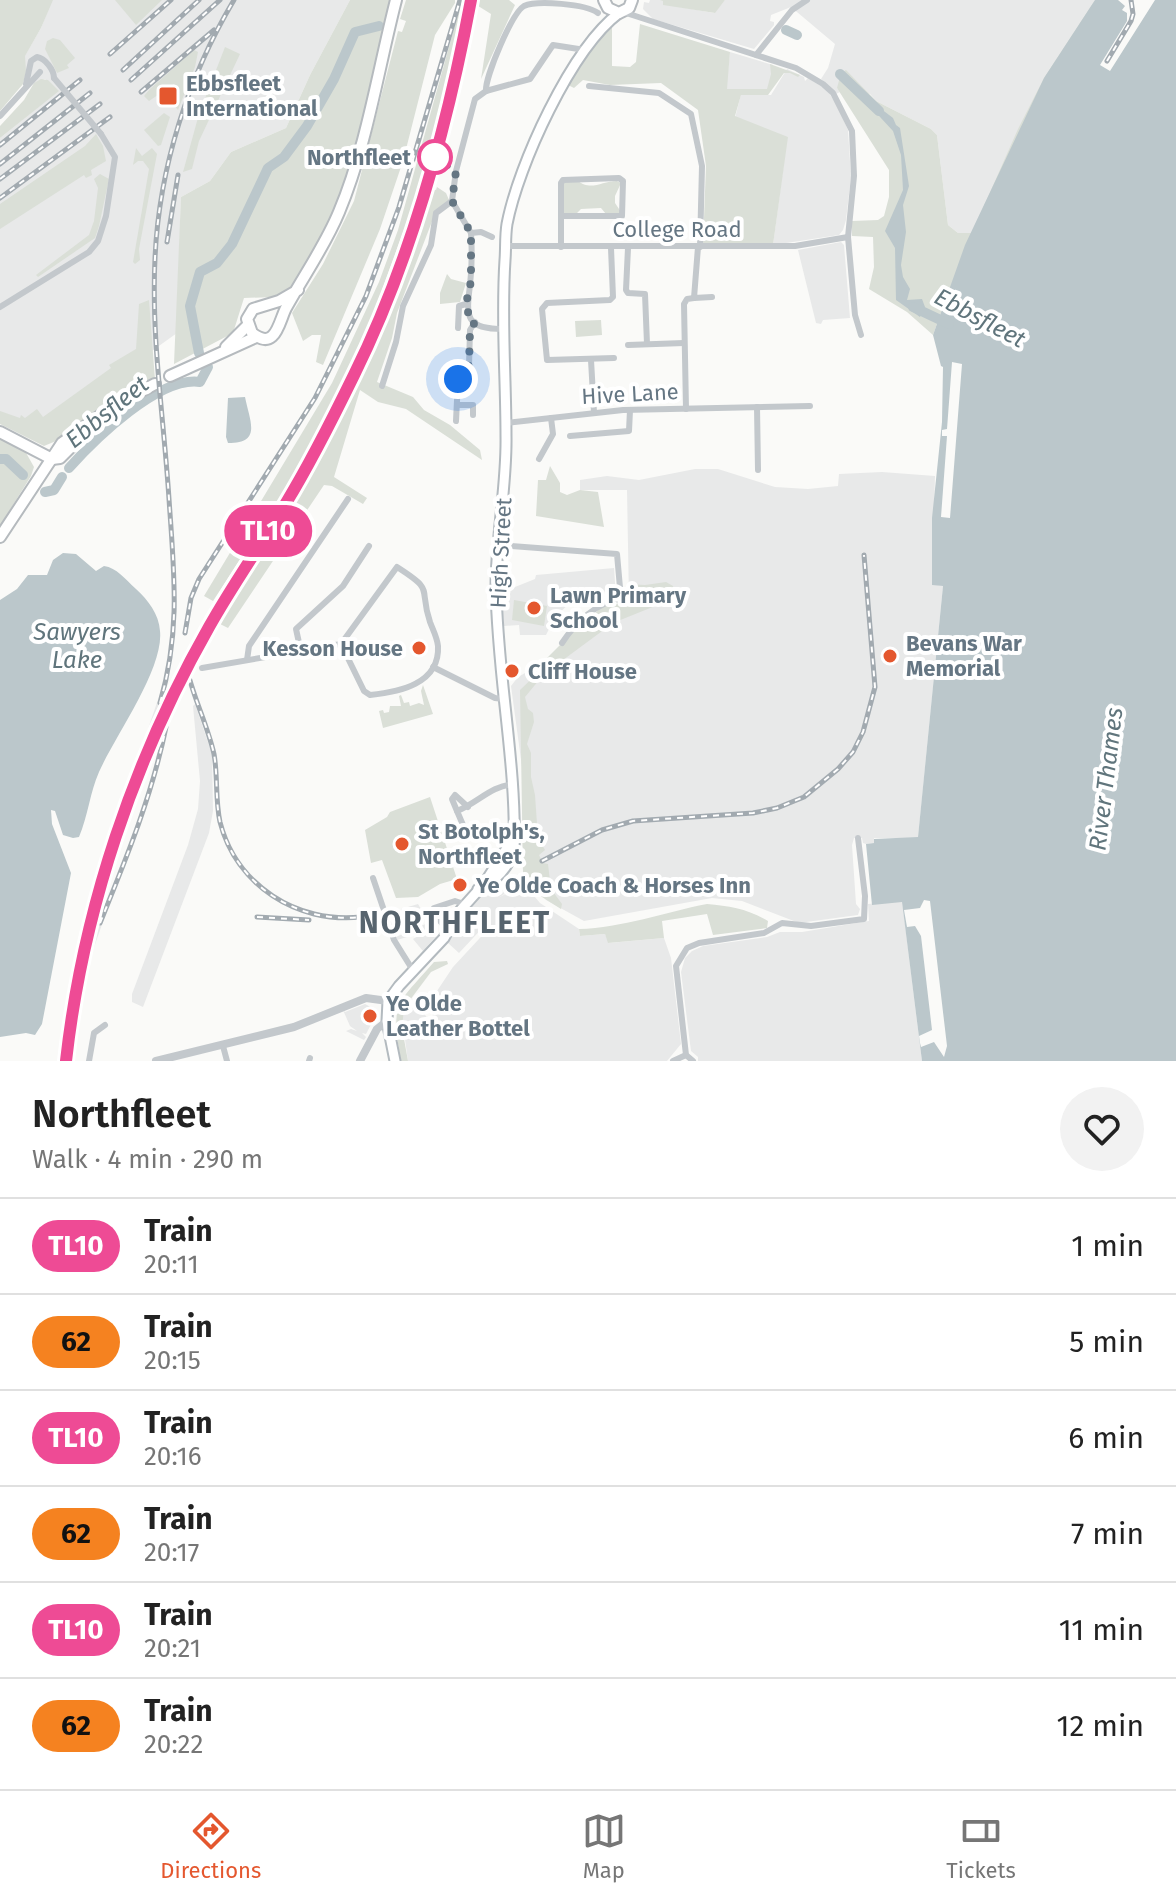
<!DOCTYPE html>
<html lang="en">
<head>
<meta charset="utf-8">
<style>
  body { margin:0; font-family:"Fira Sans",sans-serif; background:#f2f2f2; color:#222; height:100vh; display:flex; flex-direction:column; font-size:30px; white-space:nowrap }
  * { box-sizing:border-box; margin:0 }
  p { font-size:26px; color:#767676 }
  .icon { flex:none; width:44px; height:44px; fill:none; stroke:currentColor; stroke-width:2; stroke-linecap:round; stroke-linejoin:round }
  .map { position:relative; height:1061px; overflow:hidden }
  .details { display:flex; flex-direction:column; background:#fff; flex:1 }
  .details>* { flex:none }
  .badge { padding:0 16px; border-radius:26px; font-size:28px; line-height:52px }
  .you { position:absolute; width:40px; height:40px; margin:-20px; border:6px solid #fff; border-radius:50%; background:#1a73e8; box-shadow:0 0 0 12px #1a73e833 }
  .map>.badge { position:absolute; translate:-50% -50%; box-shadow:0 0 0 4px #fff }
  .round { display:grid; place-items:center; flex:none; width:84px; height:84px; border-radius:42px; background:#f2f2f2 }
  .headline { display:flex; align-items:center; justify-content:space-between; height:136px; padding:0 32px }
  h1 { font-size:38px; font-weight:600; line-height:60px }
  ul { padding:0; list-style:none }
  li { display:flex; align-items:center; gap:24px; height:96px; padding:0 32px; border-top:2px solid #e0e0e0 }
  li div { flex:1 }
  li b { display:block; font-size:30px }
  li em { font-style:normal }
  li .badge { min-width:88px; font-weight:700; text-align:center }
  .tabs { display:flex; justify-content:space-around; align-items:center; height:112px; border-top:2px solid #e0e0e0; background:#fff; font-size:22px; color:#767676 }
  .tabs a { display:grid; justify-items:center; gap:4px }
  .tabs .active { color:#e4572e }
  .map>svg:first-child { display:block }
  .built { fill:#e8e9e9 }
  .green { fill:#dadfd7 }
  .water { fill:#bbc7cb }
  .pier { fill:#fafaf8 }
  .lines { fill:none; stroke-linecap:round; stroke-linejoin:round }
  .river { stroke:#bbc7cb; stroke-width:10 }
  .secondary-casing { stroke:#b3babf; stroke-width:13 }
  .primary-casing { stroke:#b5babe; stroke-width:14 }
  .minor { stroke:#c3c8cc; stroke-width:6 }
  .tertiary { stroke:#c3c8cc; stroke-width:8 }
  .secondary { stroke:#fff; stroke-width:9 }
  .primary { stroke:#fff; stroke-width:10 }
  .rail-casing { stroke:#a2aab0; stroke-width:5 }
  .rail { stroke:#fff; stroke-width:2; stroke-dasharray:6; stroke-linecap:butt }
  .minor-bridge { stroke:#c3c8cc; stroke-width:6 }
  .line-casing { stroke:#fff; stroke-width:18 }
  .line { stroke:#ee4b95; stroke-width:12 }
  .walk { stroke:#657683; stroke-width:8; stroke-dasharray:0 14.4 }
  .poi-dot { fill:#e4572e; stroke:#fff; stroke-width:3 }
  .stop-dot { fill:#fff; stroke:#ee4b95; stroke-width:4 }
  .labels { text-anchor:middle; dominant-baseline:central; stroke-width:8; stroke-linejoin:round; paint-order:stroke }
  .poi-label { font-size:22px; font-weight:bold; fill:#657683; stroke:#fff; text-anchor:start }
  .stop-label { font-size:22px; font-weight:bold; fill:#657683; stroke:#fff; text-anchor:end }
  .street-label { font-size:22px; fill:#657683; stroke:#fff }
  .water-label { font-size:24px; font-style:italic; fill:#60757c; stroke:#fff }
  .district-label { font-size:30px; font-weight:bold; letter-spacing:2px; fill:#57646e; stroke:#fff }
</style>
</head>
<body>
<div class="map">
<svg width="1176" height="1061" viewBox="0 0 1176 1061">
  <rect width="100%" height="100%" fill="#fafaf8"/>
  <g class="built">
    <polygon points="52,0 350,0 310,75 286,128 231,152 210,181 181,197 177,333 43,429 0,412 0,138 58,91 45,79 34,83 17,79 24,57 41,28"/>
    <polygon points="650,0 663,0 663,4 714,13 725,0 1102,0 972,233 958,233 948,225 937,135 931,129 876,101 870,94 837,88 840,92 836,94 821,79 828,68 835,44 791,7 771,15 770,21 774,22 774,25 754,49 653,19 643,9 644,2 649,3"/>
    <polygon points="730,52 773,65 768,95 771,95 787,69 804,77 805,81 808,78 827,90 837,105 848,130 851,177 846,220 843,230 839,235 773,245 787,139 735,118 742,90 726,89"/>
    <polygon points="841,242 844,245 850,318 823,320 821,324 816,323 798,250"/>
    <polygon points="695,469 718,469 775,487 808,489 838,486 839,474 882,472 935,476 932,584 943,586 918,838 874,838 874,843 866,844 863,843 862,838 854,838 852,845 856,904 860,909 858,915 799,923 742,901 712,898 584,921 546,900 523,873 522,767 511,686 518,677 555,656 629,601 627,490 580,490 580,480 607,476 639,480"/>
    <polygon points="614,568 616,597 574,599 555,617 546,635 520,635 519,625 504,626 501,586 515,587 535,579 536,575"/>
    <polygon points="161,691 174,699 155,738 130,800 108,867 86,954 104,909 107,910 85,973 70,1042 63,1042 72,977 84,925 103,860"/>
    <polygon points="195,704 212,754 213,811 209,833 143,1007 132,1002 132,994 188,845 198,809 200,781 193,706"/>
    <polygon points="507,881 511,881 514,887 500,897 524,884 540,903 579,929 580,936 605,934 609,943 664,938 671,958 681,1044 667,1061 408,1061 402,1018 405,1004 414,998 435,1030 431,1006 437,991 453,967 491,926 488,922 459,953 448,943 461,924 471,902"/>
    <polygon points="902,901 922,1061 698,1061 698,1057 691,1051 681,972 685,958 692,951 703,946 767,937 780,932 802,932 869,921 868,904"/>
    <polygon points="418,904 426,918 395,935 393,928 405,921 401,909"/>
    <polygon points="430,922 437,935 423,951 413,939 420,935 420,933 397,940 396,937"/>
    <polygon points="365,1004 378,1011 366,1034 362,1033 366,1037 364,1040 346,1031 351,1029 357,1031 350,1026 343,1010 345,1012"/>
  </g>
  <g class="green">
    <polygon points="0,0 53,0 41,28 25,56 26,71 23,84 0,111"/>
    <polygon points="115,0 162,0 136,25"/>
    <polygon points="350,0 393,0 357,150 336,213 296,287 274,297 244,298 233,333 174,364 181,197 210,181 231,152 286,128 310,75"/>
    <polygon points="406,0 455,0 455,3 435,35 403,161 380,229 323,365 316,362 321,335 312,335 303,341 292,313 323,264 354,201 398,31 402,32 406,21 400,19"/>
    <polygon points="462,0 465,0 444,101 420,186 371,320 304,462 213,601 204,596 332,383 379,282 398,230"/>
    <polygon points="475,0 509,0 515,5 481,79 491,14 475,4"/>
    <polygon points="660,0 725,0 715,13 663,5 663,1"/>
    <polygon points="1095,0 947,296 933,335 907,312 869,289 874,267 873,237 852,236 852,221 878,220 884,216 889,197 889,170 837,88 841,73 846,70 876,101 931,129 937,135 948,225 958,233 972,233 1018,129 1044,78"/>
    <polygon points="640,24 730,52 727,89 767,89 771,74 770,64 800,75 798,77 790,73 784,73 768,95 741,95 735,116 788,137 773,245 703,244 706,166 698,110 661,83 610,85 583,80 574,88 568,85 605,31 612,27 612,66 630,67 636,62"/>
    <polygon points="53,38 60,40 75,58 67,65 69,68 57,73 45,49 47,41"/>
    <polygon points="225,47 240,54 199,141 192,169 183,172 199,114"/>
    <polygon points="194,50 198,52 195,67 178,110 169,99 169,94 176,87 174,84 149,101 144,96 150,89"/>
    <polygon points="41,79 48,80 59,91 0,138 0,126 24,100 34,83"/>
    <polygon points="164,113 170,117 161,145 158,146 144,130"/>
    <polygon points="96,134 103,146 106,161 91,170 92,175 86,178 84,175 0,229 0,204 85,146"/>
    <polygon points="136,148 142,156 152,148 157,154 139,249 140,260 135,264 133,262 149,169 143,161 138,161 133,165"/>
    <polygon points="100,174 109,179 99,226 95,238 38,277 36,275 89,235 94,221 98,188 94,179"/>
    <path d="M577,180C591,192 601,181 617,181L621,183L615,196V203L621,212L617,215L606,214L601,208L581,209L576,214H564L562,184L565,181Z"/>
    <path d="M437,187L446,193L449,200L436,211L397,313L392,338L377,382L413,397L424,410L450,425L480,450L482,460L406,409L378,402L360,390L334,477L367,498L363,504L332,486L324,485L228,628L220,624C265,535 325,454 364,361C373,340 383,321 389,299H391L432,189L436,190Z"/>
    <polygon points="447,274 451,279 466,283 460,302 440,304 440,293"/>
    <polygon points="149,300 155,380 92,414 58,443 56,441 44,446 0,424 0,411 20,418 21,415 25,418 37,409 43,417 111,368 109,365 136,349 139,304"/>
    <polygon points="601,320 602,335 576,337 575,321"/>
    <polygon points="0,438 25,451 34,467 31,476 0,526"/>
    <polygon points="550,466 560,483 560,492 567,495 580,490 598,492 604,527 536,516 538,480 546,480"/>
    <polygon points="666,582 673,586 675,598 613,623 544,674 525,697 528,709 533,713 534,722 527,744 531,753 531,777 535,795 538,838 545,850 539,855 543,863 548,864 551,889 562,904 561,909 542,897 523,873 520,690 544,667 547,658 573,632 602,607 628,601 628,584 645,585"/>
    <polygon points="514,600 547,606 544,626 512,620"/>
    <polygon points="423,685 433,714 383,728 379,711 383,710 384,713 389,712 390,706 401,706 399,696 401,695 404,703 409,702 410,706 419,703 424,705 421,691"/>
    <polygon points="430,797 457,879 440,884 418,897 396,898 382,860 371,863 365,830 387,817 390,812"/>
    <path d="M707,904C730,906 748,909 768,921L767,928L713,935L707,914L662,921L664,938L608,943L605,934L580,936L579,929C622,928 665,912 707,904Z"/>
    <path d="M447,961L448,964L431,972L404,1008L402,1028L408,1061H401C390,1001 397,1005 434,962Z"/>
  </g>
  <g class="water">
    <polygon points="1095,0 1176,0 1176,1061 922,1061 902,902 872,905 866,844 874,843 874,839 918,837 943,586 932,585 932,518 942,422 943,367 941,366 933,335 965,245 1044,78"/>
    <polygon points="872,102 893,118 896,125 900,128 909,186 903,205 906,232 901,265 903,277 910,289 907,300 922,299 925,307 920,317 896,300 895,248 885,231 903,190 901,155 893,131 868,104"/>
    <path d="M245,397C250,422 262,443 228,443L226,437L228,398Z"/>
    <path d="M63,553L76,554L96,571L104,566C117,568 124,578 136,589C148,600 159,614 160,631C164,669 115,736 99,772C90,792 88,816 79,837L73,838L63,835L55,811L51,810L52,824L71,873L42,1024L35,1035L26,1033L0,1037V600L17,589L28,575H47L53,560Z"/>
  </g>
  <g class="pier">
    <polygon points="1118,0 1155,0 1110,71 1100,65 1127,21 1127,13 1122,10 1125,6"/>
    <polygon points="952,362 962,364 950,518 941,517 947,436 942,436 942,430 947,429"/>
    <polygon points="924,900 930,901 947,1046 944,1057 934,1042 921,1047 920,1043 919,1036 932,1030 921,936 915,926 907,927 904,910 920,908"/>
  </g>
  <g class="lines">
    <g class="river">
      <polyline points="786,30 797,35"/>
      <polyline points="840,74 879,111"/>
      <polyline points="913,307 949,324"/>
      <polyline points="199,353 190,306 200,272 217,263 232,244 268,168 284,157 307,126 334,79 355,32 379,26"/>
      <polyline points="0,459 6,459 23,475"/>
      <path d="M69,468C95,439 159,376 200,382L208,367"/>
      <polyline points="45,492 54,490 62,477"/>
    </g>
    <defs>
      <g id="secondary">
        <path d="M478,889C495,882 507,868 514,852C517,763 497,676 496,587C496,536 507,486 506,436C506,377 501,319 505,260C506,248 505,236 507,224C518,166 571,49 619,13"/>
        <polyline points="395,1061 387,1021 388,1001 399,986 444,938 458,913 484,884 514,837"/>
      </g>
      <g id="primary">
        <polyline points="604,0 608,8 619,13 629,8 632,0"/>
        <path d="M298,290L279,301L253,309L247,319L252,333C276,352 279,321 286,308C304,275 325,246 339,212C367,145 378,70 396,0"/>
        <polyline points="226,347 248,325"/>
        <polyline points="170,376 256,337"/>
        <polyline points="0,432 52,459"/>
        <polyline points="52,459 60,458 73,445 74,436"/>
        <polyline points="0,537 62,443 115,405 155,384"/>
      </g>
    </defs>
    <use href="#secondary" class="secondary-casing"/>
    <use href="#primary" class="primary-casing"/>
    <g class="minor">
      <polyline points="623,12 796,68 823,84 833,93 852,131 854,176 848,237 855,315 861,335"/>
      <polyline points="756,55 792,10 807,0"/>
      <path d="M26,84L31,61L37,57C45,58 54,70 54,78"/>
      <polyline points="589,86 659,93 691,114 702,166 700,247"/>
      <path d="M486,91C485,77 512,13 524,6C537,0 586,4 598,13"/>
      <polyline points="0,116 40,72"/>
      <polyline points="452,201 456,171 475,99 486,91 530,79 553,45 585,50"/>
      <path d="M492,237L481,232L471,233C472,249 472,268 470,285C466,317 465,329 504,329"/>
      <polyline points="506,246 795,246 848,237"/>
      <polyline points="561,247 561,183 563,180 619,178 623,181 622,216 561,216"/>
      <polyline points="698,247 694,298 712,297"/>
      <polyline points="611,248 613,297 610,300 547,303 542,309 547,360 614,358"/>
      <polyline points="628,248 626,290 628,293 645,294 647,344"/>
      <polyline points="0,307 89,252 98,241 106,216 115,157 101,134"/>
      <polyline points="458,328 459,306 466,304"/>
      <polyline points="628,345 684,343"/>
      <polyline points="591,360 594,413"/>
      <polyline points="447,367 456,367 463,373"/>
      <polyline points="382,386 396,342 403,306 431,245 436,213 452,201 471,233"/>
      <polyline points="457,405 473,405 473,415"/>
      <polyline points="757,407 758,470"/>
      <polyline points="686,409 684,304 687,299 694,298"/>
      <polyline points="456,421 458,380 469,366 470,330 475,322"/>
      <polyline points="506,423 623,410 810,406"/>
      <polyline points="570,436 629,431 630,410"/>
      <polyline points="539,459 553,434 551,418"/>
      <path d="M499,545L617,554L621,599C598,601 575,623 562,643"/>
      <path d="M397,567C436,592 418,586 430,622C433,630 437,637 438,646C440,684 399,692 370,695L364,691L341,644Z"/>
      <polyline points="301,652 296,629 343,586 369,546"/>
      <polyline points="247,660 249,646 348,499"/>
      <polyline points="433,667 495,698 503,699"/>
      <polyline points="202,668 341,644"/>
      <polyline points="457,811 452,799 455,795 468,807"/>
      <path d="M463,825L457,811C478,803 490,786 514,784"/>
      <polyline points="373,878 394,940 414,972"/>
      <polyline points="448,931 436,916 434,908 455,901 464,904"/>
      <polyline points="223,1046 227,1061"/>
      <polyline points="89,1061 94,1033 105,1025"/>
      <polyline points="309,1061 310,1058"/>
      <polyline points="673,1061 686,1055"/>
      <polyline points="693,1061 686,1055 676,966 687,948 699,943 764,933 782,923 811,926 864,919 865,896 858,838"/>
    </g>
    <g class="tertiary">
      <polyline points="156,1061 294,1027 366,998 388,1001"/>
      <polyline points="360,1061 377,1029 387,1021"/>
    </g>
    <use href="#secondary" class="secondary"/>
    <use href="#primary" class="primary"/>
    <defs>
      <g id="rail">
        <polyline points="110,54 171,0"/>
        <polyline points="1107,61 1131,21 1133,14 1131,0"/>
        <polyline points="123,70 199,0"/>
        <polyline points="131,80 220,0"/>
        <polyline points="141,92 214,30"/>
        <polyline points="0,145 80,80"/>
        <polyline points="0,164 90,93"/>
        <polyline points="0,179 100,104"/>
        <polyline points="0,198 110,117"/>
        <polyline points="167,242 178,175"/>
        <polyline points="185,633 191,598 199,579 315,398 366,296 399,207 460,0"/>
        <path d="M186,665C192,695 207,723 214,754C218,776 215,799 220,822C236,885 297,924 361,917"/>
        <path d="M160,703C181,630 174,573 169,499C164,420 151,338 155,258C159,168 188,77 234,0"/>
        <polyline points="542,861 602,830 633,821 753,813 777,808 804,797 838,769 853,752 863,732 875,687 864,555"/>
        <polyline points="257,917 309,920"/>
        <path d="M100,923C126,859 152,796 166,727"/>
        <path d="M67,1061C83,909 134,760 209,627C233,584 261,545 286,503C311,462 333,418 354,375C412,257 446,128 471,0"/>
      </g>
    </defs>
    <use href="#rail" class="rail-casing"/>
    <use href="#rail" class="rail"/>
    <polyline class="minor-bridge" points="54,78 101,134"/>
  </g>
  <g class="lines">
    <defs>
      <path id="line" d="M66,1061C83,909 134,759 209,627C233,584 261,545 286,503C311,462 333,418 354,375C412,258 447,128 471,0"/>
    </defs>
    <use href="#line" class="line-casing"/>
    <use href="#line" class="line"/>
    <polyline class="walk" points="435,157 456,171 452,201 471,233 471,281 466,304 469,316 475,322 470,330 469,365 458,379"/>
  </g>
  <g class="poi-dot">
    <rect x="158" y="86" width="20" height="20" rx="4"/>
    <circle cx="534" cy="608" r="8"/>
    <circle cx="419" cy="648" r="8"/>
    <circle cx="890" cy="656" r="8"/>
    <circle cx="512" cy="671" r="8"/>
    <circle cx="402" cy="844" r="8"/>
    <circle cx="460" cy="885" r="8"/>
    <circle cx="370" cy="1016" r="8"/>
  </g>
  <circle class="stop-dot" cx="435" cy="157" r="16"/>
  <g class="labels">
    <g class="poi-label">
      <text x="186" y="83">Ebbsfleet<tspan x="186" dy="25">International</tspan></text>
      <text x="550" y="595">Lawn Primary<tspan x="550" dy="25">School</tspan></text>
      <text x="906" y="643">Bevans War<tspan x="906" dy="25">Memorial</tspan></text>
      <text x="403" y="648" text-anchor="end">Kesson House</text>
      <text x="528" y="671">Cliff House</text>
      <text x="418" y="831">St Botolph's,<tspan x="418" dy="25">Northfleet</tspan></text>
      <text x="476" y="885">Ye Olde Coach &amp; Horses Inn</text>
      <text x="386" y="1003">Ye Olde<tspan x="386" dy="25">Leather Bottel</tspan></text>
    </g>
    <g class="stop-label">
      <text x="411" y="157">Northfleet</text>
    </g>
    <g class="street-label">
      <text x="677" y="229">College Road</text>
      <text transform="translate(630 394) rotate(-3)">Hive Lane</text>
      <text transform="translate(501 553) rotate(-87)">High Street</text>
    </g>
    <g class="water-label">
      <text transform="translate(980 318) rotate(28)">Ebbsfleet</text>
      <text transform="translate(107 412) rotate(-39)">Ebbsfleet</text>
      <text x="77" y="632">Sawyers<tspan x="77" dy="28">Lake</tspan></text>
      <text transform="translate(1106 779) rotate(-83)">River Thames</text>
    </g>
    <g class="district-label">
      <text x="455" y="923">NORTHFLEET</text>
    </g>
  </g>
</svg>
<div class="you" style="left:458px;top:379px"></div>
<b class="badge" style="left:268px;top:531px;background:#ee4b95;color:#fff">TL10</b>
</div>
<section class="details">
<div class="headline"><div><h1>Northfleet</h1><p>Walk · 4 min · 290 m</p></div><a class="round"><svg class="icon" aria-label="heart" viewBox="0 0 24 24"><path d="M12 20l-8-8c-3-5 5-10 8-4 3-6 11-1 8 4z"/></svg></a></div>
<ul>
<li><span class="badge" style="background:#ee4b95;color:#fff">TL10</span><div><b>Train</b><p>20:11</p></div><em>1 min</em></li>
<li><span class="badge" style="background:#f58220;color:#111">62</span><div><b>Train</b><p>20:15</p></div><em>5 min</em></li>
<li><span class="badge" style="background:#ee4b95;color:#fff">TL10</span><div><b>Train</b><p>20:16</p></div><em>6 min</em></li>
<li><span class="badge" style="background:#f58220;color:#111">62</span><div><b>Train</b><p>20:17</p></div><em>7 min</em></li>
<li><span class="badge" style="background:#ee4b95;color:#fff">TL10</span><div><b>Train</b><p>20:21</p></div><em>11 min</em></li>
<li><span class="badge" style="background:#f58220;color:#111">62</span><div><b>Train</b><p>20:22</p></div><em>12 min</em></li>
</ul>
</section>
<nav class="tabs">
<a class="active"><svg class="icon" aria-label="directions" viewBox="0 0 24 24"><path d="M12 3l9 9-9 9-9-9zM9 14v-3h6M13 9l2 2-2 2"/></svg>Directions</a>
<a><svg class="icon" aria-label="map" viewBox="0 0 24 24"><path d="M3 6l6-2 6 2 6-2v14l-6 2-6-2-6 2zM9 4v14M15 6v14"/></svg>Map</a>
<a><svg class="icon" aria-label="tickets" viewBox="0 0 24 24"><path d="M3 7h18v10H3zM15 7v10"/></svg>Tickets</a>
</nav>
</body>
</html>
